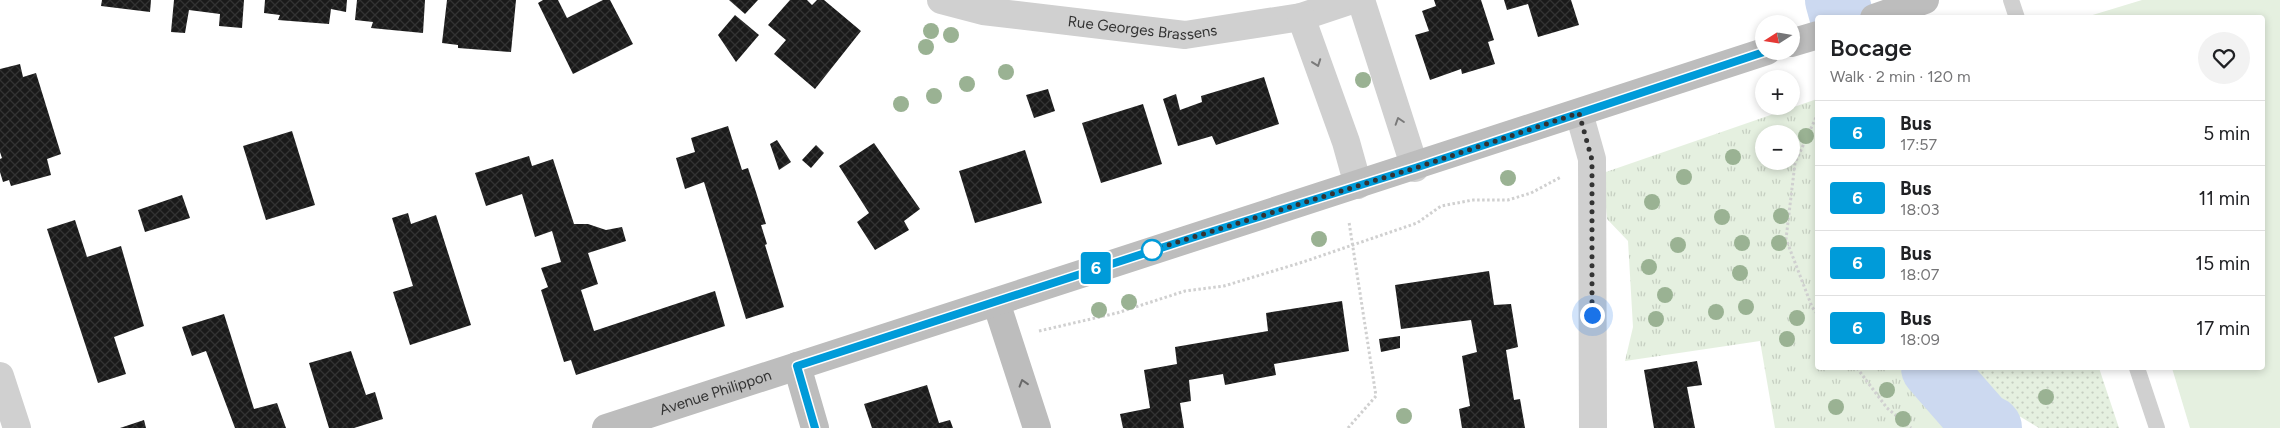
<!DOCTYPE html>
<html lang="en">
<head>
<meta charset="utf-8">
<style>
  body { margin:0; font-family:Figtree,sans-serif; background:#f2f2f2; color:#202124; height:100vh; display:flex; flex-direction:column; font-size:19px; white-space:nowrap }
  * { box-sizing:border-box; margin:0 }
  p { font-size:16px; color:#757577 }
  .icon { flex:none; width:28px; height:28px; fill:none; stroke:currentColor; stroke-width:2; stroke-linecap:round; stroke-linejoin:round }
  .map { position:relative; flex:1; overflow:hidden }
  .side { position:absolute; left:1815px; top:15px; width:450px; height:355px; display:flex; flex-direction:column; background:#fff; border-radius:5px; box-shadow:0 2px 8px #0003 }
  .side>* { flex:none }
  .badge { padding:0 10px; border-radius:4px; font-size:18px; line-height:32px }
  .needle { width:32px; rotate:258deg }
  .tools { position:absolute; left:1755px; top:15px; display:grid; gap:10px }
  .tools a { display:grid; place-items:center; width:45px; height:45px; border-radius:50%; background:#fff; box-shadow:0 2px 8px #0003; font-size:25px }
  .you { position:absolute; width:25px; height:25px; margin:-12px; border:4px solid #fff; border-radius:50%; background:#1a73e8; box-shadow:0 0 0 8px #1a73e833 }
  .map>.badge { position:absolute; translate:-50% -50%; box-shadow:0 0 0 2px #fff }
  .round { display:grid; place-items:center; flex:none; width:52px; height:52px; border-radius:26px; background:#f2f2f2 }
  .summary { display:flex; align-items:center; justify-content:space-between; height:85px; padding:0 15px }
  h1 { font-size:24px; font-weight:600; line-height:38px }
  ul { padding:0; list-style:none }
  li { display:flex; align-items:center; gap:15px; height:65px; padding:0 15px; border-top:1px solid #e0e0e0 }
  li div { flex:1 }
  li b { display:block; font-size:19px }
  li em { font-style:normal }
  li .badge { min-width:55px; font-weight:700; text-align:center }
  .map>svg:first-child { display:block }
  .grass { fill:url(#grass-tufts); fill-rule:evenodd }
  .park { fill:url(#park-dots) }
  .pitch { fill:#e5f0e0 }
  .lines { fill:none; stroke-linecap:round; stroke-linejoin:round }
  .river { stroke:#ccd9f0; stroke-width:64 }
  .building { fill:url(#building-cross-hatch) }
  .path { stroke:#d0d0d0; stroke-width:3; stroke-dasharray:2.5 2.5; stroke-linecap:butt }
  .lane { stroke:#d0d0d0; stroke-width:16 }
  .street { stroke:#d0d0d0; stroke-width:28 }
  .secondary { stroke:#bdbdbd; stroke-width:28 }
  .tree { fill:#9ab293 }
  .oneway { stroke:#7a7a7a }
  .oneway2 { stroke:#6a6a6a }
  .line-casing { stroke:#fff; stroke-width:11 }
  .line { stroke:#009bd9; stroke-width:8 }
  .walk { stroke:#333; stroke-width:5; stroke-dasharray:0 9 }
  .stop-dot { fill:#fff; stroke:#009bd9; stroke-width:2.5 }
  .labels { text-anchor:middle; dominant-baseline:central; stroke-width:5; stroke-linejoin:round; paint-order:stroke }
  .street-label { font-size:15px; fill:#333; stroke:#fff }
</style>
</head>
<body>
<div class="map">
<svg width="2280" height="428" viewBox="0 0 2280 428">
  <defs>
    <pattern id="grass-tufts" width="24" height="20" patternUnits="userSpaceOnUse" patternTransform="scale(1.25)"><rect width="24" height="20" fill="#e5f0e0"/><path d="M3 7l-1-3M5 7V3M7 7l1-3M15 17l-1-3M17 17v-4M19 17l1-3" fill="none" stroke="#c5cec1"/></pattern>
    <pattern id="park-dots" width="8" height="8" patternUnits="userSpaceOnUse" patternTransform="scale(1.25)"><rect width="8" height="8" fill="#e5f0e0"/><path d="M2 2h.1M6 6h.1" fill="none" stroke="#c5cec1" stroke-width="1.8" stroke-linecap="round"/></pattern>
    <pattern id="building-cross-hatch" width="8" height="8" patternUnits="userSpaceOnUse" patternTransform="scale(1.25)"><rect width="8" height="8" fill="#1a1a1a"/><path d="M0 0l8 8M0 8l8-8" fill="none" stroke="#333"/></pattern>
  </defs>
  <rect width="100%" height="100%" fill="#fff"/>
  <path class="grass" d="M1817,99L1818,368H1899L1954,428H1775L1760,341L1625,361L1633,327L1628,241L1607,219L1603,173ZM1764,134H1791V161H1764Z"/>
  <polygon class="park" points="1961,368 2099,368 2119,428 2039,428 2011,411"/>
  <polygon class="pitch" points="2142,0 2280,0 2280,428 2190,428 2172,368 2262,368 2262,18 2086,17"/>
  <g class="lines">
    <g class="river">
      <polyline points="1837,0 1842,18"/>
      <polyline points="1933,368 1983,425 1990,428"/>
    </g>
  </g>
  <g class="building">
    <polygon points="102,0 151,0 150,12 101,6"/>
    <polygon points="174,0 244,0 242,28 219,26 220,14 189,10 185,33 171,32"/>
    <polygon points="265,0 347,0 346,12 331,9 329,24 278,20 280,15 264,13"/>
    <polygon points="357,0 425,0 423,33 371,28 373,22 355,20"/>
    <polygon points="447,0 516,0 511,52 458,48 458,45 442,43"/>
    <polygon points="543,0 558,0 567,18 603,0 610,0 633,44 573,74 538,3"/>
    <polygon points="729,0 758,0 745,14"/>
    <polygon points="790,0 807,0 812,5 817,0 824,0 861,31 815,89 774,54 786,40 768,25"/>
    <polygon points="1434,0 1481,0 1494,40 1488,42 1495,64 1462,74 1461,69 1430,80 1415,35 1429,31 1422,11 1436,6"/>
    <polygon points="1504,0 1571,0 1579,25 1538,37 1528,4 1507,10"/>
    <polygon points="735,15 759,35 736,62 718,35"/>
    <polygon points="20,64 23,77 36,73 61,154 47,159 51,175 11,186 9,180 3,182 0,172 0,159 2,158 0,152 0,69"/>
    <polygon points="1264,77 1279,124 1216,145 1212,136 1178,146 1163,99 1176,94 1180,110 1202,102 1201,96"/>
    <polygon points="1048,89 1055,111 1034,118 1026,95"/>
    <polygon points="1143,104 1162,164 1101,183 1082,123"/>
    <polygon points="728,126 742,170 748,168 756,192 766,224 761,225 767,244 765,245 784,307 746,319 704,182 685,189 676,158 695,152 691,138"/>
    <polygon points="292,131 315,205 266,220 243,146"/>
    <polygon points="777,140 791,162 779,170 770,144"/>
    <polygon points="874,143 920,209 904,221 909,230 875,250 857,222 869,213 839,166"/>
    <polygon points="816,145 824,153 811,168 802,160"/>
    <polygon points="1025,150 1042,203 975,223 959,171"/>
    <polygon points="529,156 532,166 553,159 574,224 588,224 606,230 622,227 626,241 588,253 598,284 581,290 594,331 715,291 725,326 576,375 571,360 564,362 541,290 548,287 541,268 561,262 552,231 535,237 522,194 486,206 475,173"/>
    <polygon points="182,195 190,218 145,232 138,210"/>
    <polygon points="408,213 411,224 436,215 471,325 410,345 393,292 413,286 392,218"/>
    <polygon points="75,220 87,257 121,246 144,326 114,337 126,374 98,383 47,229"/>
    <polygon points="1489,271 1494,305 1511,304 1518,347 1506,350 1514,400 1520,399 1525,428 1462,428 1459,409 1470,406 1462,356 1477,352 1471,320 1401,329 1395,285"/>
    <polygon points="1342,301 1349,351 1274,364 1276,375 1225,385 1223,374 1189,380 1191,401 1180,403 1184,428 1123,428 1120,414 1150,408 1144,370 1177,364 1175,347 1268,331 1266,313"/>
    <polygon points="224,314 254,409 277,403 286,428 235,428 206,351 192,356 182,327"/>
    <polygon points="1400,336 1400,348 1381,352 1379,339"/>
    <polygon points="351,351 366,395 375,392 383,419 354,428 329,428 309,363"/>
    <polygon points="1697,361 1702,385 1687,387 1695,428 1654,428 1644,370"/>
    <polygon points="927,385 939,423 950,420 953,428 872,428 864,404"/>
    <polygon points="144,420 146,428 120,428"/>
  </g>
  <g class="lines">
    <g class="path">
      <polyline points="1818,113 1795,163 1786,239 1812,307 1818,315"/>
      <polyline points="1039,331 1117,313 1185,291 1224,286 1303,262 1417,223 1441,206 1473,200 1508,200 1531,193 1561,177"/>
      <polyline points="1857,368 1887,408 1911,428"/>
      <polyline points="1348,428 1376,396 1349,222"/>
    </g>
    <g class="lane">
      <polyline points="2011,0 2017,18"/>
      <polyline points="2137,368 2157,428"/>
    </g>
    <g class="street">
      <path id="s1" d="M941,0L983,11L1185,35L1301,17L1352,0"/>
      <polyline points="1361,0 1415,168"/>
      <polyline points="1301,17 1346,142 1358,185"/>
      <polyline points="1579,113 1592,159 1593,428"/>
      <polyline points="0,376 17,428"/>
    </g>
    <g class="secondary">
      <polyline points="1874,18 1925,0"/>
      <polyline points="1791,43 1818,35"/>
      <polyline points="996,302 1037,428"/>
      <polyline points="797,366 815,428"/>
      <path id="s2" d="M606,428C993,302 1380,178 1767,51"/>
    </g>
  </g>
  <g class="tree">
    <circle cx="931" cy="31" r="8"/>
    <circle cx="951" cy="35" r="8"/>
    <circle cx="926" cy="47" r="8"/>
    <circle cx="1006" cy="72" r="8"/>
    <circle cx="1363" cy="80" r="8"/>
    <circle cx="967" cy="84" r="8"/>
    <circle cx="934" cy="96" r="8"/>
    <circle cx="901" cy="104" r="8"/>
    <circle cx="1806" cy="136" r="8"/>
    <circle cx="1733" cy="157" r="8"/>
    <circle cx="1684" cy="177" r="8"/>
    <circle cx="1508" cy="178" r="8"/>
    <circle cx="1652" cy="202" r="8"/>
    <circle cx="1781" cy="216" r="8"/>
    <circle cx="1722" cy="217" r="8"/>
    <circle cx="1319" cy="239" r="8"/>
    <circle cx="1742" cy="243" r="8"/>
    <circle cx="1779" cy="243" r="8"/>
    <circle cx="1678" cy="245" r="8"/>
    <circle cx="1649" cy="267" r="8"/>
    <circle cx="1740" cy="273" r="8"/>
    <circle cx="1665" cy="295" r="8"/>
    <circle cx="1129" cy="302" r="8"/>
    <circle cx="1746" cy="307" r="8"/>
    <circle cx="1099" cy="310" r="8"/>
    <circle cx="1716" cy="312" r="8"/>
    <circle cx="1797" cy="318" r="8"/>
    <circle cx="1656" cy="319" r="8"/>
    <circle cx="1787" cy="339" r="8"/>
    <circle cx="1887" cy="390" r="8"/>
    <circle cx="2046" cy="397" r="8"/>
    <circle cx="1836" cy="407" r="8"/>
    <circle cx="1404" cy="416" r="8"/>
    <circle cx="1903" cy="419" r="8"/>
  </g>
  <defs><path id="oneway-chevron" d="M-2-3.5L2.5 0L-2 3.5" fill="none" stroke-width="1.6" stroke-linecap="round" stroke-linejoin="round" transform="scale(1.25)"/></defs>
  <g class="oneway">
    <use href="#oneway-chevron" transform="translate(1317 63) rotate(70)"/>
    <use href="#oneway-chevron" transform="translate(1399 121) rotate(-108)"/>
  </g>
  <use class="oneway2" href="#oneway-chevron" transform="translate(1023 383) rotate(-107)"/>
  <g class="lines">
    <defs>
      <polyline id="line" points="815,428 797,366 1204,234 1415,168 1767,51"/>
    </defs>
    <use href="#line" class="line-casing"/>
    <use href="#line" class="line"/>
    <polyline class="walk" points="1152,250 1415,168 1579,113 1592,160 1592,315"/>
  </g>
  <circle class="stop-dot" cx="1152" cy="250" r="10"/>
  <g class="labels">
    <g class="street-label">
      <text stroke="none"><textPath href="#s1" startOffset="204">Rue Georges Brassens</textPath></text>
      <text stroke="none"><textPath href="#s2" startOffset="115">Avenue Philippon</textPath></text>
    </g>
  </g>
</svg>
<div class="tools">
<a><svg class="needle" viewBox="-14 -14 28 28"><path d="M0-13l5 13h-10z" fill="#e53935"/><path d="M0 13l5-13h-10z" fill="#757577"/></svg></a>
<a>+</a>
<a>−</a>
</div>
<div class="you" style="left:1592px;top:315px"></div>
<b class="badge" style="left:1096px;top:268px;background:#009bd9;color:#fff">6</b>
<section class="side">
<div class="summary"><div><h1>Bocage</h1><p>Walk · 2 min · 120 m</p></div><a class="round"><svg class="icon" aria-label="heart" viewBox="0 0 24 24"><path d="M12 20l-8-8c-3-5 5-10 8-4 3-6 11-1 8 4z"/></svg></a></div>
<ul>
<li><span class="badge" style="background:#009bd9;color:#fff">6</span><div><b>Bus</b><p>17:57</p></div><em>5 min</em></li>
<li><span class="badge" style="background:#009bd9;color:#fff">6</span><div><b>Bus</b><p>18:03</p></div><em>11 min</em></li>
<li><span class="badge" style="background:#009bd9;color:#fff">6</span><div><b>Bus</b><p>18:07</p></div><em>15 min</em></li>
<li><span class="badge" style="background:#009bd9;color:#fff">6</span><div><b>Bus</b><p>18:09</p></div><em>17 min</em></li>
</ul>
</section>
</div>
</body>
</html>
